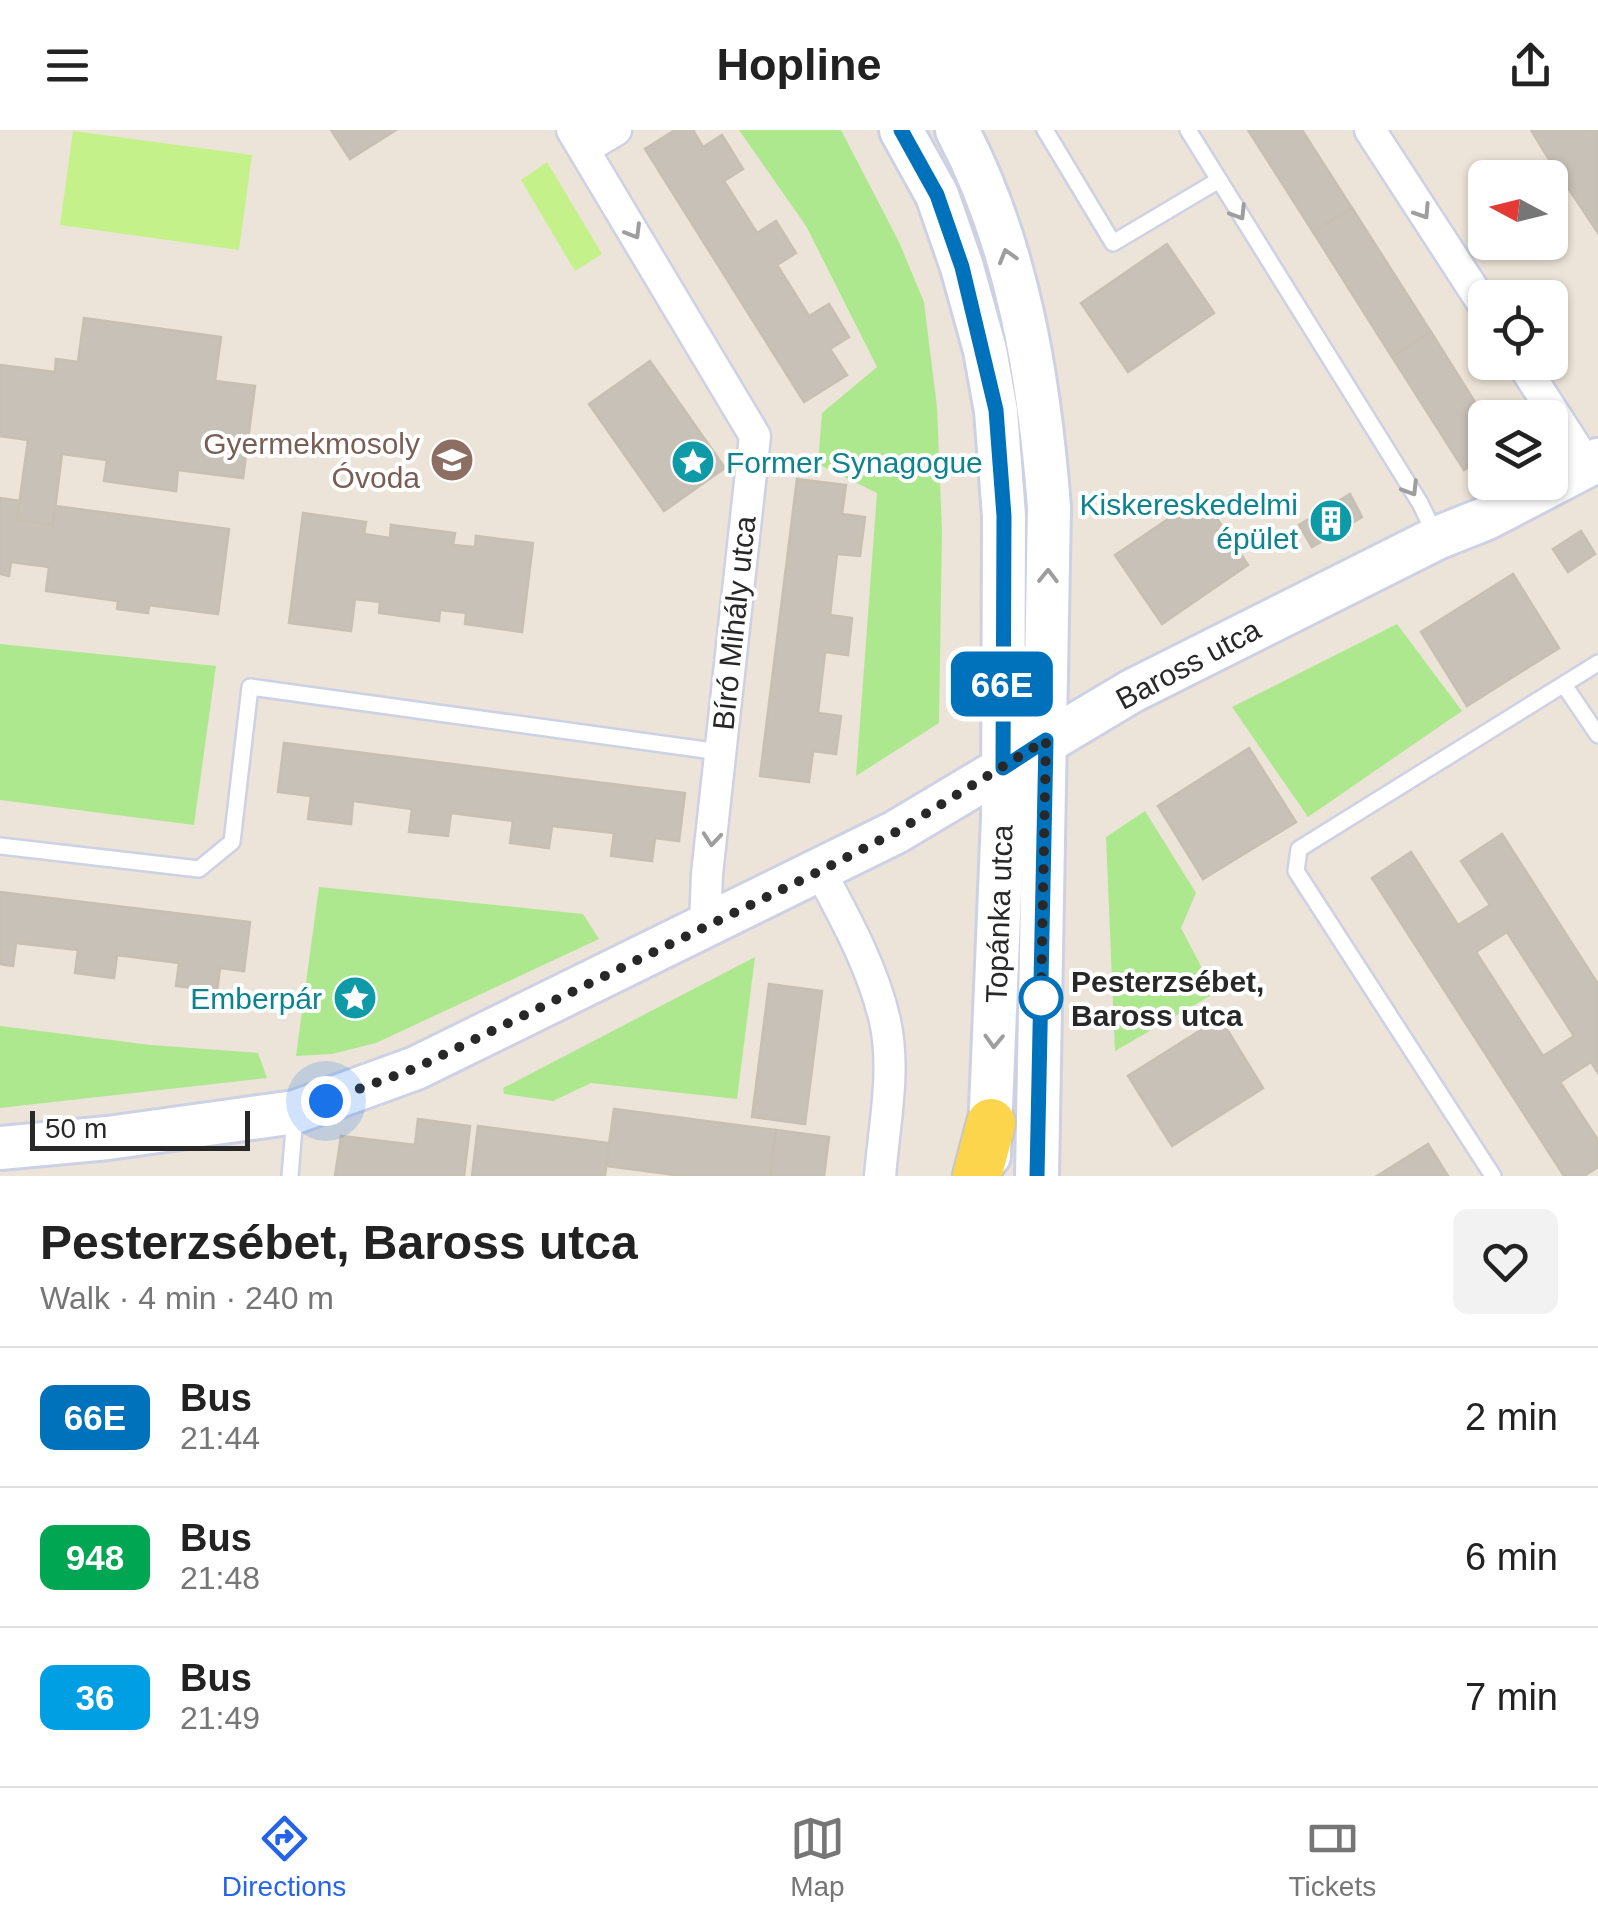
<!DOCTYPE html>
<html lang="en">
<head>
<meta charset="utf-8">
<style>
  body { margin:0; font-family:Helvetica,sans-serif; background:#f2f2f2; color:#222; height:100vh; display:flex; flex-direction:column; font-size:38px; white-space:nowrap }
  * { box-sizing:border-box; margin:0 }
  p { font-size:32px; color:#767676 }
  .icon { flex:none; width:55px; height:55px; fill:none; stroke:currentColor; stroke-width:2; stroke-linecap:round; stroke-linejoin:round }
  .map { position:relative; height:1046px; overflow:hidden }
  .drawer { display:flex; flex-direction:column; background:#fff; flex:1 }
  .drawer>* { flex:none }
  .badge { padding:0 20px; border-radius:15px; font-size:35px; line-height:65px }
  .needle { width:65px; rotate:277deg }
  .controls { position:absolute; left:1468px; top:30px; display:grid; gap:20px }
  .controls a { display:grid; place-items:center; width:100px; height:100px; border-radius:15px; background:#fff; box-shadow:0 2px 8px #0004; font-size:50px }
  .scale { position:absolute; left:30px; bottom:25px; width:220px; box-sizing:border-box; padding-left:10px; border:5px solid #282828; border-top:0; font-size:28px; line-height:35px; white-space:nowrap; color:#282828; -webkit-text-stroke:8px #fff; paint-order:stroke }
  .you { position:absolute; width:50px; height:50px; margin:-25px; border:8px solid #fff; border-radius:50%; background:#1a73e8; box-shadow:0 0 0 15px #1a73e833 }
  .map>.badge { position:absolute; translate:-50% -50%; box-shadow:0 0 0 5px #fff }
  .round { display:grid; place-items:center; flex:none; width:105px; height:105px; border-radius:15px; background:#f2f2f2 }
  .summary { display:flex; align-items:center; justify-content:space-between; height:170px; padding:0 40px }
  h1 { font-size:48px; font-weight:700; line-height:75px }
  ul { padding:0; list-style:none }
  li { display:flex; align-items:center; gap:30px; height:140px; padding:0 40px; border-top:2px solid #e0e0e0 }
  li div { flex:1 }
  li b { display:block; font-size:38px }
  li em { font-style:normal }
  li .badge { min-width:110px; font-weight:700; text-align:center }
  header { display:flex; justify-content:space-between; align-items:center; height:130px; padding:0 40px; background:#fff; font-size:45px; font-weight:700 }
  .tabs { display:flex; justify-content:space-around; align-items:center; height:140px; border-top:2px solid #e0e0e0; background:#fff; font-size:28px; color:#767676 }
  .tabs a { display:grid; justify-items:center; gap:5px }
  .tabs .current { color:#2563eb }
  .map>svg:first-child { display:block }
  .green { fill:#ade88f }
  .pitch { fill:#c4f18a }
  .building { fill:#c7c1b8; stroke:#c7c0b2; stroke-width:2.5; fill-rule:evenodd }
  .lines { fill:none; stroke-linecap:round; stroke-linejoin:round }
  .lane-casing { stroke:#ced1e3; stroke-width:20 }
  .street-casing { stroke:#ced1e3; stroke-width:35 }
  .secondary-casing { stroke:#ced1e3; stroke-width:48 }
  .primary-casing { stroke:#c7c7c7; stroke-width:52 }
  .lane { stroke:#fff; stroke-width:15 }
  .street { stroke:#fff; stroke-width:30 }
  .secondary { stroke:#fff; stroke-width:42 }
  .primary { stroke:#fcd54d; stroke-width:48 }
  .oneway { stroke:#9e9e9e }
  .line-casing { stroke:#fff; stroke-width:22 }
  .line { stroke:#0072bc; stroke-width:15 }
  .walk { stroke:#282828; stroke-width:10; stroke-dasharray:0 18 }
  .stop-dot { fill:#fff; stroke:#0072bc; stroke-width:5 }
  .labels { text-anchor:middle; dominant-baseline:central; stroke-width:8; stroke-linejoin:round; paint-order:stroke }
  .education-label { font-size:30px; fill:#785e54; stroke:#fff; text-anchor:end }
  .culture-label { font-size:30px; fill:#0d838f; stroke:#fff; text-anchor:end }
  .street-label { font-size:30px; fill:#282828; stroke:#fff }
  .stop-label { font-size:30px; font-weight:bold; fill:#282828; stroke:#fff; text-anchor:start }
</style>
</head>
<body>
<header><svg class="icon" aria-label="menu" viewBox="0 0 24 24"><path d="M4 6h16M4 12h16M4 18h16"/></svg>Hopline<svg class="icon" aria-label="share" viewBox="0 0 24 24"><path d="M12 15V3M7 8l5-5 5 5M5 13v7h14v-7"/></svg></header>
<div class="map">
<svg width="1598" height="1046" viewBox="0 0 1598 1046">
  <rect width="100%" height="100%" fill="#ece4d8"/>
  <g class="green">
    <polygon points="739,0 841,0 899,112 924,172 937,277 942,400 939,593 856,646 877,363 818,334 822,283 877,237 806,96"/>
    <polygon points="962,54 990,133 1018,255 1007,256 949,59"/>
    <polygon points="1397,494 1462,581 1308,687 1232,577"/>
    <polygon points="0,514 216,536 194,695 0,670"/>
    <polygon points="1145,681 1196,763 1181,798 1215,863 1115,921 1106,707"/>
    <polygon points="319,757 583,784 599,809 376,913 332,924 296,926"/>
    <polygon points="755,827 737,969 591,953 553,971 504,964 503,958"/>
    <polygon points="0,896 151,915 258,923 267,948 0,978"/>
  </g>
  <g class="pitch">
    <polygon points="73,1 252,25 239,120 60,95"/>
    <polygon points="547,32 602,124 575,141 521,50"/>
  </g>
  <g class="building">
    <polygon points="331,0 396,0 350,29"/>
    <polygon points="675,0 693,0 703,17 722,5 743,39 724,51 757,103 776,91 796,123 777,135 809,186 829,174 849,207 830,219 847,245 804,272 645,19"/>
    <polygon points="1248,0 1302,0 1352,78 1313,102"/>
    <polygon points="1531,0 1598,0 1598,103 1545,23"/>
    <polygon points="1352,78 1431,202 1392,227 1313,102"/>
    <polygon points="1167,114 1214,183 1128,242 1081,173"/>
    <polygon points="84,188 221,207 215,251 255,256 243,348 178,340 176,361 104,351 107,330 62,324 53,395 17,390 28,310 0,306 0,235 55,242 56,229 78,232"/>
    <polygon points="1431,202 1485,288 1485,326 1464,340 1392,227"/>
    <polygon points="650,231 725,338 664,381 589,274"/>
    <polygon points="797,349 846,355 842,384 865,387 860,426 837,424 830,485 852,488 848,525 825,522 818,583 841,586 836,624 813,621 809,652 760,646"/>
    <polygon points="1350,364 1362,387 1312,417 1299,395"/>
    <polygon points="1202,366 1248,435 1162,494 1115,425"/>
    <polygon points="0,368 20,371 17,390 53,395 55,376 229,399 218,484 149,475 148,483 117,479 118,471 46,461 49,437 11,432 9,446 0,444"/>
    <polygon points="303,383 366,392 364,404 390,408 391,395 455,403 453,415 475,417 476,406 533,413 522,502 465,494 466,483 440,480 439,491 379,483 380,472 355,469 351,501 289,493"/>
    <polygon points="1581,401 1595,424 1568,442 1553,419"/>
    <polygon points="1513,444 1559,518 1467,576 1421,502"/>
    <polygon points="284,613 685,663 679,711 655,708 652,731 611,726 614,703 552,696 549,718 510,713 513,691 451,683 448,706 409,702 412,679 353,671 351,694 308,689 311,666 278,662"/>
    <polygon points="1249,618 1296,692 1203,749 1158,676"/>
    <path d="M1502,704L1598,854V943L1591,932L1560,952L1598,1010V1037L1584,1046H1564L1372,748L1411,722L1458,795L1490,775L1461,731ZM1507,802L1574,906L1543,926L1476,822Z"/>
    <polygon points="0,762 250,792 244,841 220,838 217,861 176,856 179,833 117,825 114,848 75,843 78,820 16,813 13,836 0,834"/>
    <polygon points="769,854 822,861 805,994 752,987"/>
    <polygon points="1220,888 1263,958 1172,1016 1128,946"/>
    <polygon points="614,979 776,1000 770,1046 683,1046 606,1036"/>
    <polygon points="418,989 470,996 464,1046 335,1046 341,1006 415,1015"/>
    <polygon points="478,996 609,1013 605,1046 472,1046"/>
    <polygon points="776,1000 829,1007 824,1046 770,1046"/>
    <polygon points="1428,1014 1448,1046 1377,1046"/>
  </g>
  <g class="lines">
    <defs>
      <g id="lane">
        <polyline points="1045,0 1113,113 1219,50"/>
        <polyline points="1188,0 1420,373 1436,406"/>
        <polyline points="1564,555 1598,605"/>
        <polyline points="0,716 199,739 232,712 250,557 720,622"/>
        <polyline points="290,1046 295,986"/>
        <polyline points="1493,1046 1296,741 1299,719 1598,533"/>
      </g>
      <g id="street">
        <polyline points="572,0 755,306 707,744 705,796"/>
        <polyline points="1370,0 1485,177"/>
        <polyline points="584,19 616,0"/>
        <polyline points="1521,232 1588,336"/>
        <path d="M820,741C845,788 873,838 885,891C896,941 884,996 880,1046"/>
      </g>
      <g id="secondary">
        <polyline points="901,0 937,65 962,137 985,220 996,281 1004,386 1003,688 989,1026"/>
        <path d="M957,0C1018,116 1039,248 1049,377L1037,1046"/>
        <polyline points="0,1018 108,1008 295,982 416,938 896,702 1132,561 1437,408 1487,388 1598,330"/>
      </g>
      <polyline id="primary" points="977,1046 991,993"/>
    </defs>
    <use href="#lane" class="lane-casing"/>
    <use href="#street" class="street-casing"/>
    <use href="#secondary" class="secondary-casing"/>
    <use href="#primary" class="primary-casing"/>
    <use href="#lane" class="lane"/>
    <use href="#street" class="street"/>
    <use href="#secondary" class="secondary"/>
    <use href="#primary" class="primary"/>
  </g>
  <defs><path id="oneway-chevron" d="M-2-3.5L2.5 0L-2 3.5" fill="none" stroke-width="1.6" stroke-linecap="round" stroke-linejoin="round" transform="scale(2.5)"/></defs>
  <g class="oneway">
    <use href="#oneway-chevron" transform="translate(1423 82) rotate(57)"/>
    <use href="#oneway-chevron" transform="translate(1239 83) rotate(58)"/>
    <use href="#oneway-chevron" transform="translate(634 102) rotate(59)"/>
    <use href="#oneway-chevron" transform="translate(1007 126) rotate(-106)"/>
    <use href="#oneway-chevron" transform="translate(1411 359) rotate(58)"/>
    <use href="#oneway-chevron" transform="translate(1048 446) rotate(-89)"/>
    <use href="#oneway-chevron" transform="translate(712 709) rotate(95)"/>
    <use href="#oneway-chevron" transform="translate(994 911) rotate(92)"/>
  </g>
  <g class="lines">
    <defs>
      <polyline id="line" points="901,0 937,65 962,137 996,280 1004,386 1003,638 1046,610 1037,1046"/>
    </defs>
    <use href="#line" class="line-casing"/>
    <use href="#line" class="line"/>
    <polyline class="walk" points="326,971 416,938 820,741 896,702 1046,610 1041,868"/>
  </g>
  <defs>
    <symbol id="school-disc" viewBox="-11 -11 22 22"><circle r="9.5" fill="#8d6e63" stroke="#fff"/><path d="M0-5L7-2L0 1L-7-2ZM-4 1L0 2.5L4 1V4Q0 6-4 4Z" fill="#fff"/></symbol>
    <symbol id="sight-disc" viewBox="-11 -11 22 22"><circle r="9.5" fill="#0f9aa8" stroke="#fff"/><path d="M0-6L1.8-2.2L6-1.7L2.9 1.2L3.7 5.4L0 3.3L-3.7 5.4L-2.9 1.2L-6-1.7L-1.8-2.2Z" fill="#fff"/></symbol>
    <symbol id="building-disc" viewBox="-11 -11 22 22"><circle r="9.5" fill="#0f9aa8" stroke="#fff"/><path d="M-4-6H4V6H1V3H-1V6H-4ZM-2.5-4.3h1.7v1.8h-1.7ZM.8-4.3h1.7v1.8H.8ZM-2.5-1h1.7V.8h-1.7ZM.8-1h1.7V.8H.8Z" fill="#fff"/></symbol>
  </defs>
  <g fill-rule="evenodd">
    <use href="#school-disc" x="427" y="305" width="50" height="50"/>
    <use href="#sight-disc" x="668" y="307" width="50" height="50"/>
    <use href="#building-disc" x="1306" y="366" width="50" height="50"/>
    <use href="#sight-disc" x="330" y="843" width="50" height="50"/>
  </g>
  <circle class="stop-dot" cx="1041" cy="868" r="20"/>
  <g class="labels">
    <g class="education-label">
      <text x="420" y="313">Gyermekmosoly<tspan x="420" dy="34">Óvoda</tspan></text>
    </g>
    <g class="culture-label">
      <text x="726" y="332" text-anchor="start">Former Synagogue</text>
      <text x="1298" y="374">Kiskereskedelmi<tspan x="1298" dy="34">épület</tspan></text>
      <text x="322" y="868">Emberpár</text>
    </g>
    <g class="street-label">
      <text transform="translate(734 493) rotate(-84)">Bíró Mihály utca</text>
      <text transform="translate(1188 534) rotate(-28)">Baross utca</text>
      <text transform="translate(999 784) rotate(-88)">Topánka utca</text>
    </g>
    <g class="stop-label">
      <text x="1071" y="851">Pesterzsébet,<tspan x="1071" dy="34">Baross utca</tspan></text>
    </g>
  </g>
</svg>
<div class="controls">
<a><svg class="needle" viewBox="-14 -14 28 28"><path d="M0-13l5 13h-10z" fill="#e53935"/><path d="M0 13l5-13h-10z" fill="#767676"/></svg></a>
<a><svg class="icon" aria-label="locate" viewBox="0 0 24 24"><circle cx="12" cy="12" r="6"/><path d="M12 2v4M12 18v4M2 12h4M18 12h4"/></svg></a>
<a><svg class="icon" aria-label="layers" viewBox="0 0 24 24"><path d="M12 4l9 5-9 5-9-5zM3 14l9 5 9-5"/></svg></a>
</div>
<div class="scale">50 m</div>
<div class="you" style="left:326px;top:971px"></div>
<b class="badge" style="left:1002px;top:554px;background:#0072bc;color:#fff">66E</b>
</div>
<section class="drawer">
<div class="summary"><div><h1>Pesterzsébet, Baross utca</h1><p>Walk · 4 min · 240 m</p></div><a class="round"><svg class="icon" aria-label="heart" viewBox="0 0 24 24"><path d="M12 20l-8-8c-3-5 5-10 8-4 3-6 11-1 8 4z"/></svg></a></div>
<ul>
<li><span class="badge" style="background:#0072bc;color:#fff">66E</span><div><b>Bus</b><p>21:44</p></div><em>2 min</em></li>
<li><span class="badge" style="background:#00a651;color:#fff">948</span><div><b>Bus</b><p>21:48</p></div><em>6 min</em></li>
<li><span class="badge" style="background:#009ee3;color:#fff">36</span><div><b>Bus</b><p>21:49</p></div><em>7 min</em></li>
</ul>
</section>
<nav class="tabs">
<a class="current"><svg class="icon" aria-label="directions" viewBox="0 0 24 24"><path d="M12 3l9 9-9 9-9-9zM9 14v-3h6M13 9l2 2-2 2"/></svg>Directions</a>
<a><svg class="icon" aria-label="map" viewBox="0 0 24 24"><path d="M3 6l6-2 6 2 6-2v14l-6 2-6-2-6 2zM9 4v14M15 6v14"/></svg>Map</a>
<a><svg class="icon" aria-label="tickets" viewBox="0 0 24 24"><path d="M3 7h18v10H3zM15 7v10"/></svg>Tickets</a>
</nav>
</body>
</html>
